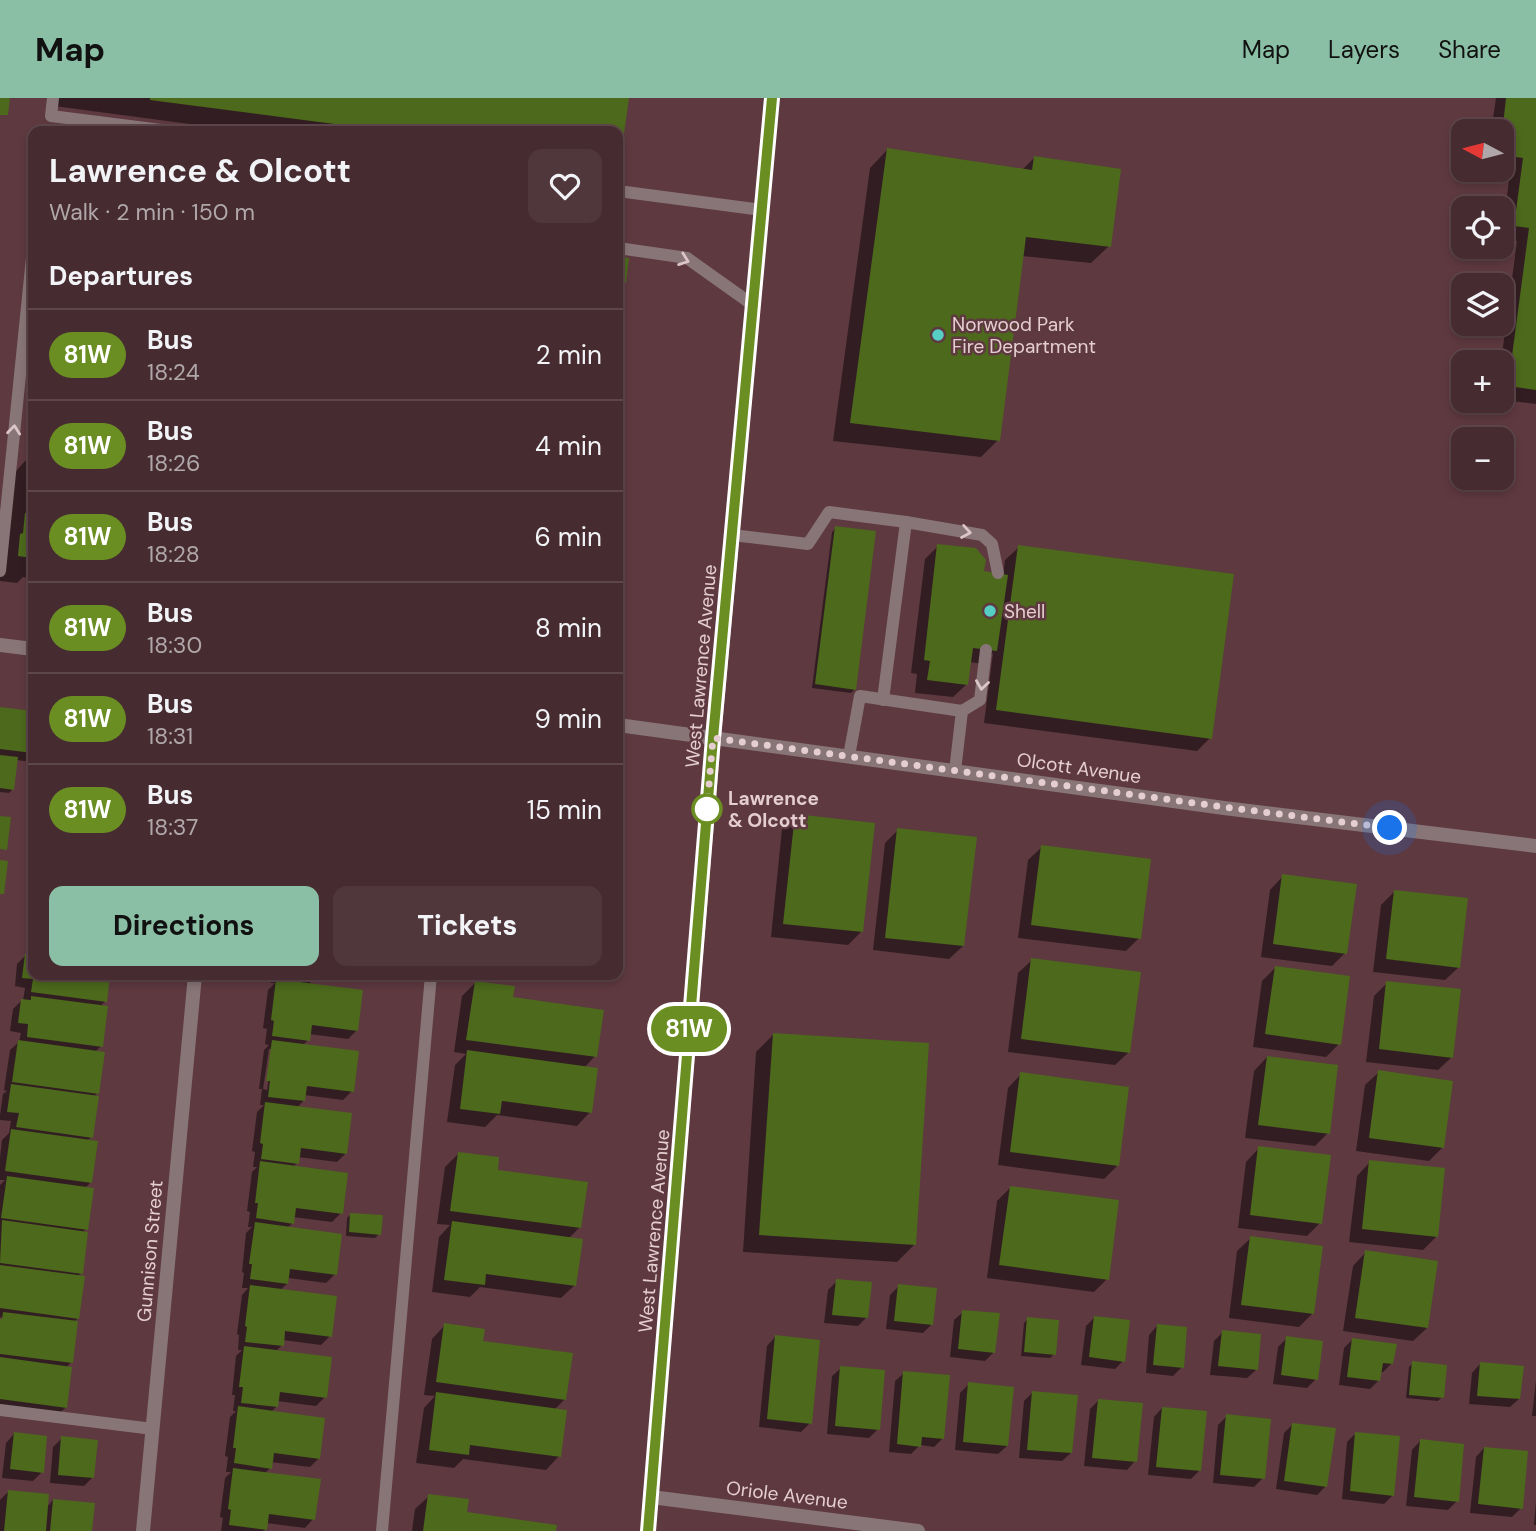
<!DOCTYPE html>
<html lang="en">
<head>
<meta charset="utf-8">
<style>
  body { margin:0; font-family:"DM Sans",sans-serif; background:#50373c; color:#f1f3f6; height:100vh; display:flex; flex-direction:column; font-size:26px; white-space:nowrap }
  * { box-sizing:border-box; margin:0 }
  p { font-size:23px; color:#b0a7ab }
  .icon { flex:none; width:38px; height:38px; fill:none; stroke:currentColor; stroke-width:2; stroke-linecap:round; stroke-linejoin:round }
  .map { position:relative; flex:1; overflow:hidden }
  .panel { position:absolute; left:28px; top:28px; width:595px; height:854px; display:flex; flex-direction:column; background:#462b30; border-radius:14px; box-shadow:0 4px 10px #0003,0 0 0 2px #5e474c }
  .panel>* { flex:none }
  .badge { padding:0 14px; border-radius:23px; font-size:24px; line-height:46px }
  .needle { width:46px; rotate:277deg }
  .fabs { position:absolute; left:1451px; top:21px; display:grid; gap:14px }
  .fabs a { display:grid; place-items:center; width:63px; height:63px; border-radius:14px; background:#462b30; box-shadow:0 4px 10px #0003,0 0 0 2px #5e474c; font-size:35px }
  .you { position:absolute; width:35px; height:35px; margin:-18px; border:5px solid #fff; border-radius:50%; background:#1a73e8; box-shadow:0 0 0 10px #1a73e833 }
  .map>.badge { position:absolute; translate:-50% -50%; box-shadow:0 0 0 4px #fff }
  h2 { padding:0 21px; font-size:26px; line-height:63px }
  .round { display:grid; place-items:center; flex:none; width:74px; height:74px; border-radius:14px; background:#50373c }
  .overview { display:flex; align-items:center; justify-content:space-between; height:119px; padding:0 21px }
  h1 { font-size:33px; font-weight:700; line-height:52px }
  .button { display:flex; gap:14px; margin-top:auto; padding:14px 21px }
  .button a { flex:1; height:80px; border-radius:14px; background:#8abfa5; color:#111; font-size:28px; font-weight:700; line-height:80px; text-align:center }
  .button a+a { background:#50373c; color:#f1f3f6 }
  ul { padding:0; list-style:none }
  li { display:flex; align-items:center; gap:21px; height:91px; padding:0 21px; border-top:2px solid #5e474c }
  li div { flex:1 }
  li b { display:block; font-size:26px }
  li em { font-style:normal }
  li .badge { min-width:77px; font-weight:700; text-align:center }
  header { display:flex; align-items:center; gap:42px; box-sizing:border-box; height:98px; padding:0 35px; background:#8abfa5; color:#111 }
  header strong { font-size:33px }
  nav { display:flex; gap:38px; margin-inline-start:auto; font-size:24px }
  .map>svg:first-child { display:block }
  .shadow { fill:#0007; fill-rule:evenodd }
  .building { fill:#4c691c }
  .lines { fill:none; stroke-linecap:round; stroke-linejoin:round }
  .lane { stroke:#887578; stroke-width:12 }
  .street { stroke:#887578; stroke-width:14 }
  .secondary { stroke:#ac8f93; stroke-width:14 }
  .oneway { stroke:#dcc5c8 }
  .line-casing { stroke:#fff; stroke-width:16 }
  .line { stroke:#6b8e23; stroke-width:10 }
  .walk { stroke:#e5ced1; stroke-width:7; stroke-dasharray:0 12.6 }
  .poi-dot { fill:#56cec4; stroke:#5e3940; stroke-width:2.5 }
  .stop-dot { fill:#fff; stroke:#6b8e23; stroke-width:3.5 }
  .labels { text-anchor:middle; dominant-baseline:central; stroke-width:5; stroke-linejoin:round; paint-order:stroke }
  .poi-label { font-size:19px; fill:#e5ced1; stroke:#5e3940; text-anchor:start }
  .street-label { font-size:19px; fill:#e5ced1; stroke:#5e3940 }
  .stop-label { font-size:19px; font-weight:bold; fill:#e5ced1; stroke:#5e3940; text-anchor:start }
</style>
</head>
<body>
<header>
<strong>Map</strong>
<nav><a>Map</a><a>Layers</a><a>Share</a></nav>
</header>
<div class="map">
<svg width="1536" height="1433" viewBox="0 0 1536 1433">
  <rect width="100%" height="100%" fill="#5e3940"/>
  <g class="shadow">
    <polygon points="56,0 627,0 618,64 618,33 242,33 54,8"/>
    <polygon points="1496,0 1536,0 1536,306 1502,302 1501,264 1517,143 1502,141 1510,73 1500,72 1502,33 1491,33"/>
    <polygon points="887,52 1022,72 1034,60 1109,148 1091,165 1022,158 998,342 981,359 833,343 870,70"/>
    <polygon points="33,343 33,481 23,479 17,485 0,483 0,442 14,375 27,361 29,347"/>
    <polygon points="836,430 855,591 851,595 812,590 832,434"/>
    <polygon points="938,448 982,474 1003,478 1005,462 1019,449 1210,640 1197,653 984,625 993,555 982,566 970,564 967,586 953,599 915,595 917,576 911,575 925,461"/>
    <polygon points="0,611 33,615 33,664 16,662 13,691 9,695 0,694"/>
    <polygon points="33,673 33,712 29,711"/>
    <polygon points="618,691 620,691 618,712"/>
    <polygon points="796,718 861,834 848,847 771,839 782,731"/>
    <polygon points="898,732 963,848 949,861 873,852 885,745"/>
    <polygon points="1042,749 1139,840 1126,853 1018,840 1028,762"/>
    <polygon points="1283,778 1345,855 1332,868 1261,859 1270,792"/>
    <polygon points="1394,794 1459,869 1445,882 1373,874 1381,807"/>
    <polygon points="33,817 33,877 109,877 105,903 100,909 101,948 95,954 97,995 94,999 91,1039 87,1043 90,1085 85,1090 86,1131 82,1135 81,1175 77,1179 78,1220 73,1225 71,1264 66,1270 66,1309 57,1318 0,1310 0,1223 5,1220 0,1219 0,1087 5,1082 0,1082 0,1060 2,1042 9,1035 11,1023 0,1022 0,1017 3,996 7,993 4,992 10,952 19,944 21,935 10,933 13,911 22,902 23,903 25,890 15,888 17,866 26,857 31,819"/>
    <polygon points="1032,862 1129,954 1115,967 1008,954 1018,875"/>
    <polygon points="1276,869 1339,946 1326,959 1253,949 1262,883"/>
    <path d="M271,877H315V880L308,887L357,932L348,941L309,936L308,942L303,947L352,993L343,1002L304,997V1002L297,1010L346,1055L337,1064L298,1059L297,1065L293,1069L341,1115L332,1124L293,1119V1125L287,1130L335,1176L326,1185L288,1180L287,1186L280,1192L330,1238L321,1247L283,1242L282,1247L276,1253L325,1299L316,1308L277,1303V1308L271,1314L319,1360L310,1369L271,1364L270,1370L264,1376L313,1421L305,1430L266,1425V1431L263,1433H221L223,1420L220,1419L225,1380L231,1374H226L228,1359L225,1358L230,1319L236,1313H233L235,1297H232L236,1258L242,1252H238L239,1237L237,1236L242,1197L248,1190H242L244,1175L242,1174L246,1135L252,1129H248L250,1114L247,1113L252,1074L257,1069H253L255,1054L252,1053L257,1014L264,1007H260L262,991H259L264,952L269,947L265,946L267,931L263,930L268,892L275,885H271ZM269,951H273L267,992L263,991Z"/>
    <polygon points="331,877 357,877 354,880"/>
    <polygon points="475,885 511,901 595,958 584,970 590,1014 577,1028 497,1017 485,1029 447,1024 455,967 466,956 454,954 462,898"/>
    <polygon points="1387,885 1452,959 1438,972 1366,964 1374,898"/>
    <polygon points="773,937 914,1147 897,1164 743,1154 756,954"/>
    <polygon points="1267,959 1328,1035 1315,1048 1245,1040 1254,973"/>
    <polygon points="1379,974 1442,1050 1429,1063 1356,1053 1365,987"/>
    <polygon points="1021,976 1117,1068 1104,1081 998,1067 1008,990"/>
    <polygon points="1259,1050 1320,1125 1307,1138 1238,1130 1246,1064"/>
    <polygon points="458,1056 496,1073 580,1129 568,1141 575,1187 561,1200 480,1189 470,1199 432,1194 439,1139 450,1127 437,1126 445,1069"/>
    <polygon points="1370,1064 1436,1139 1423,1152 1349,1144 1357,1078"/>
    <polygon points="1010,1090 1107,1181 1094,1194 987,1180 997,1103"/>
    <polygon points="351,1116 379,1136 375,1140 346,1138 347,1120"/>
    <polygon points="1251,1140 1312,1216 1299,1229 1229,1220 1237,1153"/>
    <polygon points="1366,1154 1427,1230 1413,1243 1343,1233 1353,1168"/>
    <polygon points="837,1183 867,1219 858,1228 824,1225 828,1192"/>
    <polygon points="899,1188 932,1226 923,1235 886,1231 890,1197"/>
    <polygon points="963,1214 994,1254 985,1263 950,1259 954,1222"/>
    <polygon points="1095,1219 1123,1263 1115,1271 1081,1267 1086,1228"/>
    <polygon points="1028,1221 1054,1256 1050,1260 1021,1258 1024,1225"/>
    <polygon points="445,1227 481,1244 565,1301 554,1312 559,1358 546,1372 463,1361 454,1370 416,1365 424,1310 435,1298 424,1297 432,1241"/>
    <polygon points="1157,1228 1182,1269 1173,1278 1146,1275 1149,1237"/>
    <polygon points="1223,1234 1256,1272 1247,1280 1210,1277 1214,1243"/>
    <polygon points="775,1239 810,1325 801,1334 759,1329 767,1248"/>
    <polygon points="1287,1240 1316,1281 1307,1290 1273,1286 1278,1249"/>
    <polygon points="1352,1242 1392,1265 1383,1274 1380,1274 1379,1282 1370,1291 1339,1287 1344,1250"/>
    <polygon points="1413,1265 1442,1299 1438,1303 1406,1300 1409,1269"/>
    <polygon points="1480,1266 1519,1301 1510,1309 1469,1306 1472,1275"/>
    <polygon points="841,1270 878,1331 869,1340 827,1336 832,1278"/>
    <polygon points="904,1275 943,1340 934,1349 920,1347 911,1356 889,1354 895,1283"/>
    <polygon points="1536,1282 1536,1318 1532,1318"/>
    <polygon points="969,1286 1007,1348 998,1356 955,1352 960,1295"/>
    <polygon points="1033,1294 1071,1355 1062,1363 1019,1360 1024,1303"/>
    <polygon points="1098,1303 1135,1363 1127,1372 1084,1368 1090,1311"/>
    <polygon points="1162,1310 1200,1372 1191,1381 1148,1377 1154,1319"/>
    <polygon points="1227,1318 1263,1380 1254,1389 1213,1385 1218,1327"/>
    <polygon points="1293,1326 1326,1388 1317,1397 1276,1391 1284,1335"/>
    <polygon points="1356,1335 1393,1397 1384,1406 1342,1401 1347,1344"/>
    <polygon points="14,1336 42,1374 33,1383 2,1380 6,1345"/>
    <polygon points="62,1340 92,1380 84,1388 50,1385 53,1349"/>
    <polygon points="1420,1343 1457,1403 1448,1412 1406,1408 1412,1352"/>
    <polygon points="1484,1350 1521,1410 1512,1419 1470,1415 1476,1359"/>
    <polygon points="8,1394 46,1410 53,1402 90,1433 0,1433 0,1402"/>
    <polygon points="429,1398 465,1416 554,1433 412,1433 415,1411"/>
    <polygon points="1536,1403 1536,1427 1534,1427"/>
  </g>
  <g class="building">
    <polygon points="0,0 10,0 8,17 0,17"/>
    <polygon points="150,0 629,0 620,64 618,64 618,33 388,33 150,2"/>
    <polygon points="1506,0 1536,0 1536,292 1508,288 1529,130 1514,128 1523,60 1502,57 1502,36"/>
    <polygon points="887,50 1032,72 1034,58 1121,71 1111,149 1026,139 1000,343 850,325"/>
    <polygon points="618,158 629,160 626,185 621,185 619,201 618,201"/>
    <polygon points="32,400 33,400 33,460 18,458 20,436 23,435 25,415 30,414"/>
    <polygon points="835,428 876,433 856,592 815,586"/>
    <polygon points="937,446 976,450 986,462 984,473 1008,477 997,553 973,550 968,587 927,582 930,563 924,562"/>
    <polygon points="1018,447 1234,476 1212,641 996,612"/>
    <polygon points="0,609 33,613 33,655 0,651"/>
    <polygon points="0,657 18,659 14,692 0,690"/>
    <polygon points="795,716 875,725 863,834 783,826"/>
    <polygon points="0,718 11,719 7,752 0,751"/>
    <polygon points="897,730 977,739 964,848 885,840"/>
    <polygon points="1041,747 1151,761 1141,841 1031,827"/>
    <polygon points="0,762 8,763 4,796 0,796"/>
    <polygon points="1282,776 1357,786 1347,856 1273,846"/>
    <polygon points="1394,792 1468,800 1460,870 1386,861"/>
    <polygon points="25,856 33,857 33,877 110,877 107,904 31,894 33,881 22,880"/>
    <polygon points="1031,860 1141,874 1130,955 1021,941"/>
    <polygon points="1275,868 1350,878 1341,947 1265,936"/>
    <polygon points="276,881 363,892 358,933 312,927 310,943 272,938 274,923 271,922"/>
    <polygon points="475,883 515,888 513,899 604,912 597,959 466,942"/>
    <polygon points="1386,883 1461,891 1453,960 1379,951"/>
    <polygon points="31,898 108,908 103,949 27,939 28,926 18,925 21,901 31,902"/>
    <polygon points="773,935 929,945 916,1147 759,1137"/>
    <polygon points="18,942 105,954 99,996 12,984"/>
    <polygon points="272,942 359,953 354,994 307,988 305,1003 268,999 270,983 266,983"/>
    <polygon points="467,952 598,970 592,1015 502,1003 500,1016 460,1011"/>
    <polygon points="1267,958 1338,967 1330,1036 1258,1027"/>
    <polygon points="1378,972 1453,983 1444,1050 1369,1040"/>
    <polygon points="1020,974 1129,989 1119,1068 1010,1054"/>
    <polygon points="11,986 99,998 93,1040 16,1029 19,1015 7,1014"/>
    <polygon points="265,1004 352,1015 347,1056 301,1050 299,1066 261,1061 263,1046 260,1045"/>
    <polygon points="11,1031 98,1043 92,1085 5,1073"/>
    <polygon points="1258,1048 1331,1057 1322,1126 1250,1117"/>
    <polygon points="458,1054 499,1059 498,1072 588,1084 581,1130 450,1113"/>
    <polygon points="1369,1062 1445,1070 1438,1139 1362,1131"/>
    <polygon points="260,1063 348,1075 343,1116 296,1110 294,1126 256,1120 258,1105 255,1105"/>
    <polygon points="7,1078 94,1090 88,1132 1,1120"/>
    <polygon points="1010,1088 1119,1102 1109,1182 999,1167"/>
    <polygon points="350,1115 383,1117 381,1137 349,1134"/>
    <polygon points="2,1122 88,1134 83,1176 0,1165"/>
    <polygon points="452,1123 583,1141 576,1188 486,1176 485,1187 444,1182"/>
    <polygon points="255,1124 342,1136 337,1177 290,1171 288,1186 250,1181 252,1166 249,1166"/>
    <polygon points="1250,1138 1323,1148 1314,1216 1241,1207"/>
    <polygon points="1365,1152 1438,1163 1428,1230 1355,1220"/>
    <polygon points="0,1167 85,1178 79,1221 0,1210"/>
    <polygon points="836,1181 872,1184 868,1220 832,1217"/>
    <polygon points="898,1186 937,1190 933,1227 894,1223"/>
    <polygon points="250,1187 337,1198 332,1239 285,1233 284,1248 245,1244 247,1229 245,1228"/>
    <polygon points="962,1212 1000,1215 995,1255 958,1251"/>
    <polygon points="3,1214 78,1223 73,1265 0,1256 0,1221 2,1221"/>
    <polygon points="1094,1218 1130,1222 1125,1264 1089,1259"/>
    <polygon points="1027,1219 1059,1222 1056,1257 1024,1254"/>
    <polygon points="444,1225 485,1231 483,1243 573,1255 566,1302 436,1284"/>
    <polygon points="1157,1226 1187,1229 1184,1270 1153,1267"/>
    <polygon points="1222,1232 1261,1236 1258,1272 1218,1268"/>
    <polygon points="775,1237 820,1242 812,1326 767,1321"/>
    <polygon points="1286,1238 1323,1243 1318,1282 1281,1277"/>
    <polygon points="1352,1240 1397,1246 1393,1266 1383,1265 1380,1283 1347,1279"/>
    <polygon points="244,1248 332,1259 327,1300 280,1294 278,1309 241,1305 243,1289 239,1289"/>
    <polygon points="0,1259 72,1269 67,1310 0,1301"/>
    <polygon points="1412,1263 1447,1267 1444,1300 1409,1297"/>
    <polygon points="1480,1264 1524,1268 1520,1301 1477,1298"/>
    <polygon points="840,1268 885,1272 880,1332 835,1328"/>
    <polygon points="903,1273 950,1277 944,1341 922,1339 921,1349 897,1346"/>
    <polygon points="968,1284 1014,1289 1008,1348 963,1344"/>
    <polygon points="1032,1293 1078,1297 1072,1355 1027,1352"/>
    <polygon points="436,1294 567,1312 561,1359 470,1347 469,1357 429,1352"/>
    <polygon points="1098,1301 1143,1305 1137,1364 1092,1360"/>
    <polygon points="238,1308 325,1320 320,1361 274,1355 272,1371 234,1365 236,1350 233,1350"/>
    <polygon points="1162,1309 1207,1313 1201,1373 1156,1369"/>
    <polygon points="1226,1316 1271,1321 1265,1381 1220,1377"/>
    <polygon points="1292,1325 1336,1330 1327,1389 1284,1383"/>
    <polygon points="14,1334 47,1338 44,1375 10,1371"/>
    <polygon points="1355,1334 1400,1338 1394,1398 1350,1393"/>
    <polygon points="61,1338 98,1342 94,1380 58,1377"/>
    <polygon points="1420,1341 1464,1346 1459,1404 1414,1399"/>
    <polygon points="1484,1349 1528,1353 1523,1411 1478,1406"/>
    <polygon points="233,1370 321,1381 315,1422 269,1416 267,1432 229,1427 231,1412 228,1411"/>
    <polygon points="8,1392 49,1396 46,1433 4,1433"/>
    <polygon points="428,1396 469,1401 467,1414 557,1427 556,1433 423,1433"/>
    <polygon points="53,1401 95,1405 92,1433 50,1433"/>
  </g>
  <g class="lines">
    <g class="lane">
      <polyline points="53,0 51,18 169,33"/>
      <polyline points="618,93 762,112"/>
      <polyline points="618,150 687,160 753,207"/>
      <polyline points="906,424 982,437 992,446 998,475"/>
      <polyline points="732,437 808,446 829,414 906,424 883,602"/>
      <polyline points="0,473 33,150"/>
      <polyline points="962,613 980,602 986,552"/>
      <polyline points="849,658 860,598 962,613 955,673"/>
      <polyline points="0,1312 153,1331"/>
      <polyline points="382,1433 431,877"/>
    </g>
    <g class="street">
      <polyline points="0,547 33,551"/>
      <polyline points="618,627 1224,710 1536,748"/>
      <polyline points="651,1399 918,1433"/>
      <polyline points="143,1433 195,877"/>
    </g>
    <polyline class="secondary" points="648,1433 714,640 772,0"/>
  </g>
  <defs><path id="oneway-chevron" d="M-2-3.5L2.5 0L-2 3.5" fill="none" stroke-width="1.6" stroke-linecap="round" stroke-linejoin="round" transform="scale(1.75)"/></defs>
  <g class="oneway">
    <use href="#oneway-chevron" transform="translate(684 162) rotate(20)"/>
    <use href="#oneway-chevron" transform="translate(14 332) rotate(-84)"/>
    <use href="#oneway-chevron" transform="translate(966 434) rotate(10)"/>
    <use href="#oneway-chevron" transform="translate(982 587) rotate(98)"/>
  </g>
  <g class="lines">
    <defs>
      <polyline id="line" points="648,1433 713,640 772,0"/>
    </defs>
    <use href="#line" class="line-casing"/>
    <use href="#line" class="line"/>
    <polyline class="walk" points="707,711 713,640 1224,709 1390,730"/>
  </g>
  <g class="poi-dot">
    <circle cx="938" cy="237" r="7"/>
    <circle cx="990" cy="513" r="7"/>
  </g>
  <circle class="stop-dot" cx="707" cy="711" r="14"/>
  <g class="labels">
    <g class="poi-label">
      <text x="952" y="226">Norwood Park<tspan x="952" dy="22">Fire Department</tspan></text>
      <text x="1004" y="513">Shell</text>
    </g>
    <g class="street-label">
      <text transform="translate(701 568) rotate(-85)">West Lawrence Avenue</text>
      <text transform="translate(1079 670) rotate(8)">Olcott Avenue</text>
      <text transform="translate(654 1133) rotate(-85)">West Lawrence Avenue</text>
      <text transform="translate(150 1153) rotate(-85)">Gunnison Street</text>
      <text transform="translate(787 1397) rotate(7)">Oriole Avenue</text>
    </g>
    <g class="stop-label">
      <text x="728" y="700">Lawrence<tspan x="728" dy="22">&amp; Olcott</tspan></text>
    </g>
  </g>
</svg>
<div class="fabs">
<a><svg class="needle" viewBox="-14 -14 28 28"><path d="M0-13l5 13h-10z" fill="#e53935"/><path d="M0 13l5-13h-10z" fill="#b0a7ab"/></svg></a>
<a><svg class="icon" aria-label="locate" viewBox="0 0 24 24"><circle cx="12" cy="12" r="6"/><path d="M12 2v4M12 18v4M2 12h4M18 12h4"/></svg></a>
<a><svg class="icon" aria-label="layers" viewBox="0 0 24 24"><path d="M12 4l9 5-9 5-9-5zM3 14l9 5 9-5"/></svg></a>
<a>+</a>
<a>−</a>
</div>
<div class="you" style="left:1390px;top:730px"></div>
<b class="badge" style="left:689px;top:931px;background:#6b8e23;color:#fff">81W</b>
<section class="panel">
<div class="overview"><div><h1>Lawrence &amp; Olcott</h1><p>Walk · 2 min · 150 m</p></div><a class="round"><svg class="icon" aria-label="heart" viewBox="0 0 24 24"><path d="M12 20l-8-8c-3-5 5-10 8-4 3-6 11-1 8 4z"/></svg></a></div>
<h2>Departures</h2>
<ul>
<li><span class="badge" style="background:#6b8e23;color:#fff">81W</span><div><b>Bus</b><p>18:24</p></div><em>2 min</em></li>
<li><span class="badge" style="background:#6b8e23;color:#fff">81W</span><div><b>Bus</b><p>18:26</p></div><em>4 min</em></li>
<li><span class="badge" style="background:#6b8e23;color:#fff">81W</span><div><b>Bus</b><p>18:28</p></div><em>6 min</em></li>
<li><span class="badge" style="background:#6b8e23;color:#fff">81W</span><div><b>Bus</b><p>18:30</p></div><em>8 min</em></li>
<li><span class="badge" style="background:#6b8e23;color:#fff">81W</span><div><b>Bus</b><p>18:31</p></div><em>9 min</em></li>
<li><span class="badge" style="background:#6b8e23;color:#fff">81W</span><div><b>Bus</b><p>18:37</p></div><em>15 min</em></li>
</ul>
<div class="button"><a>Directions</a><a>Tickets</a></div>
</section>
</div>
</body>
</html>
